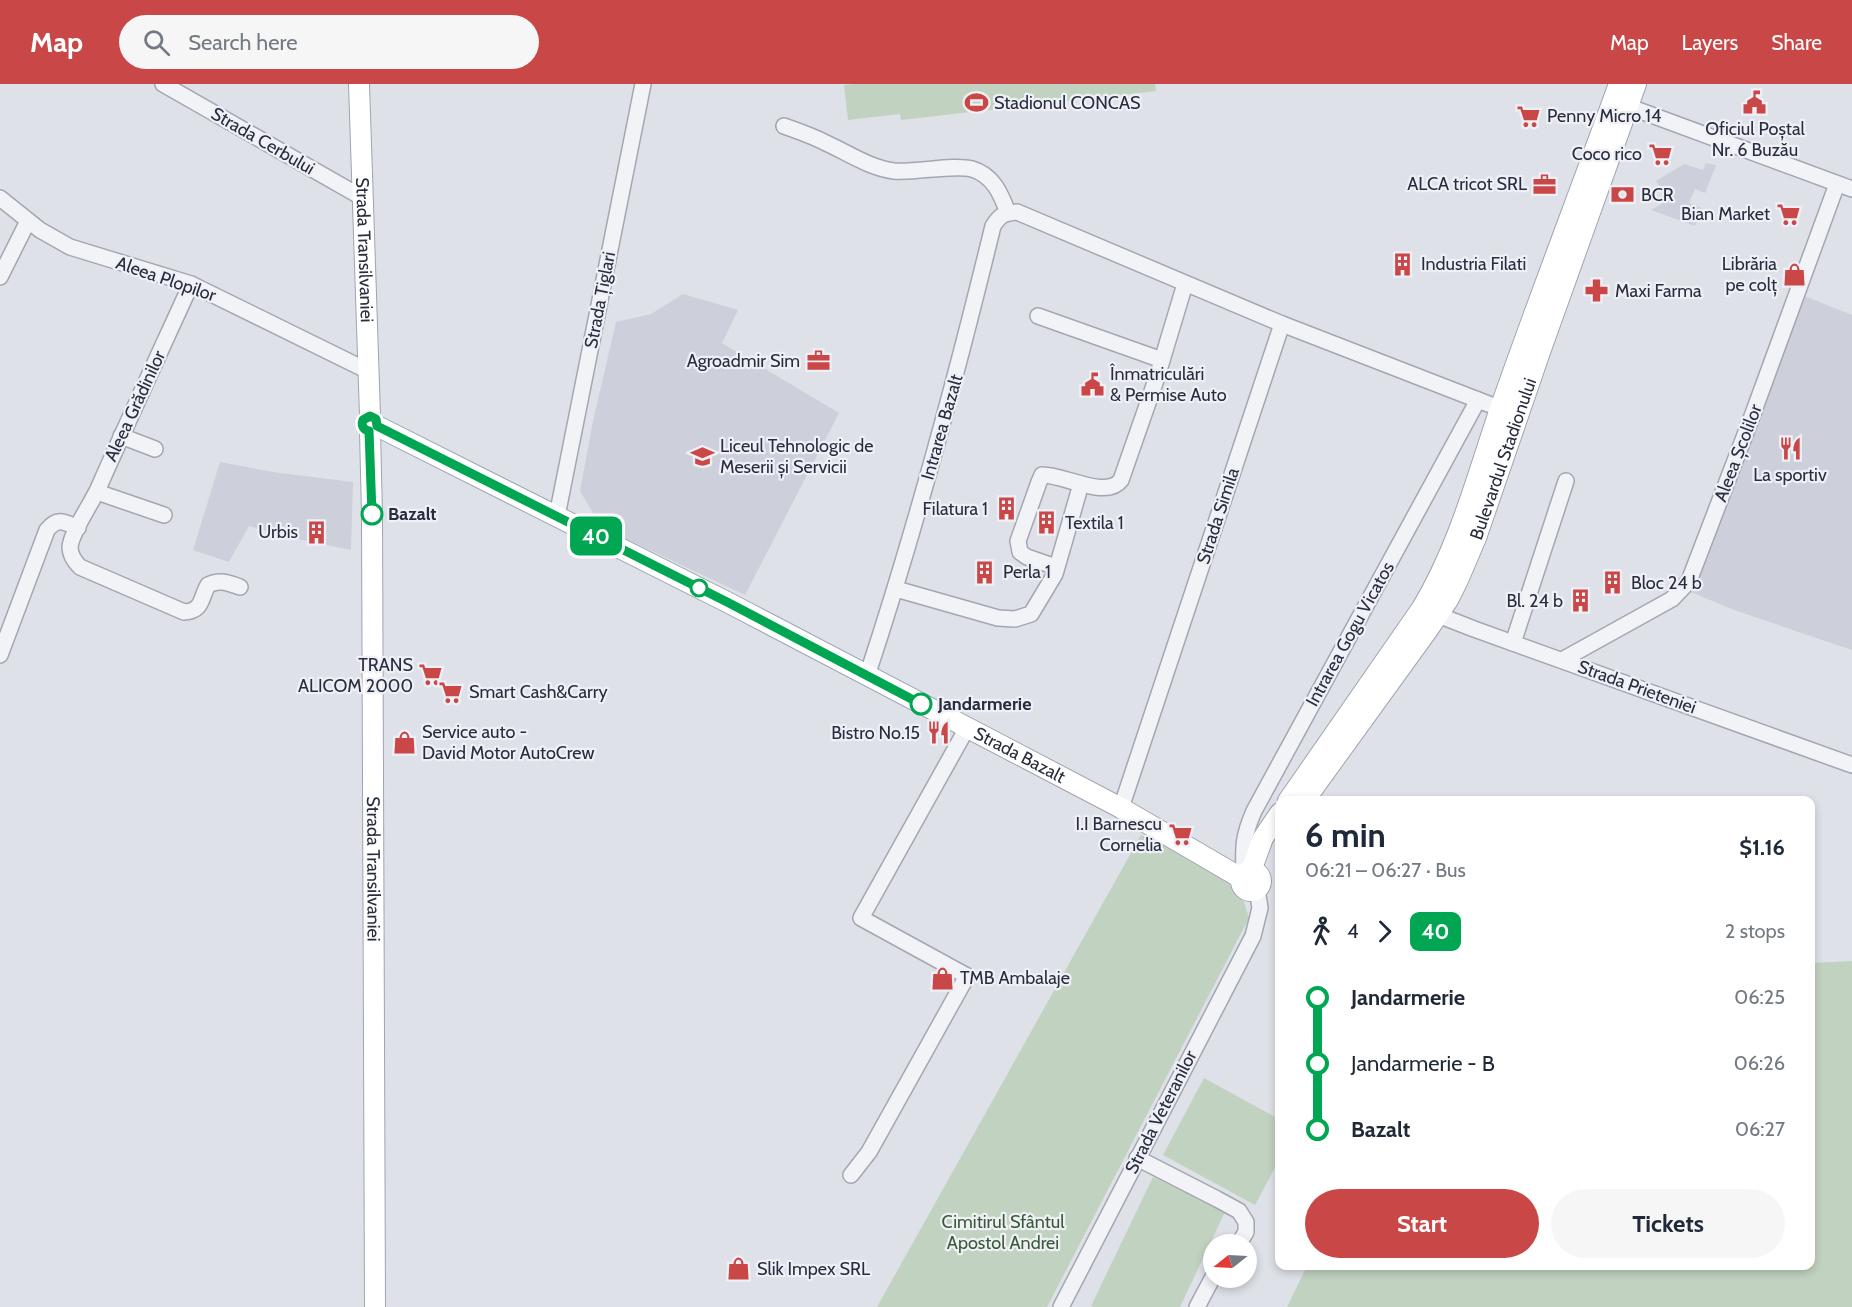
<!DOCTYPE html>
<html lang="en">
<head>
<meta charset="utf-8">
<style>
  body { margin:0; font-family:Cabin,sans-serif; background:#f6f6f7; color:#1f2937; height:100vh; display:flex; flex-direction:column; font-size:22px; white-space:nowrap }
  * { box-sizing:border-box; margin:0 }
  p { font-size:20px; color:#747a83 }
  .icon { flex:none; width:33px; height:33px; fill:none; stroke:currentColor; stroke-width:2; stroke-linecap:round; stroke-linejoin:round }
  .map { position:relative; flex:1; overflow:hidden }
  .details { position:absolute; left:1275px; top:712px; width:540px; height:474px; display:flex; flex-direction:column; background:#fff; border-radius:12px; box-shadow:0 3px 9px #0003 }
  .details>* { flex:none }
  .badge { padding:0 12px; border-radius:9px; font-size:21px; line-height:39px }
  .needle { width:39px; rotate:252deg }
  .tools { position:absolute; left:1203px; top:1150px; display:grid; gap:12px }
  .tools a { display:grid; place-items:center; width:54px; height:54px; border-radius:50%; background:#fff; box-shadow:0 3px 9px #0003; font-size:30px }
  .map>.badge { position:absolute; translate:-50% -50%; box-shadow:0 0 0 3px #fff }
  .legs { display:flex; align-items:center; gap:9px; height:66px; padding:0 30px; font-size:20px }
  .legs p { margin-inline-start:auto }
  .summary { display:flex; align-items:center; justify-content:space-between; height:102px; padding:0 30px }
  h1 { font-size:33px; font-weight:700; line-height:45px }
  .action { display:flex; gap:12px; margin-top:auto; padding:12px 30px }
  .action a { flex:1; height:69px; border-radius:36px; background:#ca4748; color:#fff; font-size:24px; font-weight:700; line-height:69px; text-align:center }
  .action a+a { background:#f6f6f7; color:#1f2937 }
  ul { padding:0 30px; list-style:none }
  li { display:flex; align-items:center; gap:21px; height:66px; font-size:22px }
  li i { display:grid; place-items:center; width:9px; height:100%; margin:0 8px; background:currentColor }
  li i::after { content:''; width:15px; height:15px; margin:-8px; border:4px solid; border-radius:50%; background:#fff }
  li p { margin-inline-start:auto }
  li:first-child i { background:linear-gradient(#0000 50%,currentColor 0) }
  li:last-child i { background:linear-gradient(currentColor 50%,#0000 0) }
  header { display:flex; align-items:center; gap:36px; box-sizing:border-box; height:84px; padding:0 30px; background:#ca4748; color:#fff }
  header strong { font-size:28px }
  nav { display:flex; gap:33px; margin-inline-start:auto; font-size:21px }
  .search { width:420px; height:54px; background:#f6f6f7; display:flex; align-items:center; gap:15px; box-sizing:border-box; padding:0 21px; border-radius:33px; color:#747a83; font-size:22px }
  .map>svg:first-child { display:block }
  .built { fill:#cdd0da }
  .green { fill:#c2d2c0 }
  .lines { fill:none; stroke-linecap:round; stroke-linejoin:round }
  .minor-casing { stroke:#a4a7b2; stroke-width:18 }
  .major-casing { stroke:#9fa4b3; stroke-width:22 }
  .minor { stroke:#f2f3f6; stroke-width:15 }
  .major { stroke:#fff; stroke-width:20 }
  .line-1-casing { stroke:#fff; stroke-width:14 }
  .line-1 { stroke:#00a651; stroke-width:9 }
  .stop-1-dot { fill:#fff; stroke:#00a651; stroke-width:3 }
  .labels { text-anchor:middle; dominant-baseline:central; stroke-width:4.5; stroke-linejoin:round; paint-order:stroke }
  .poi-label { font-size:18px; fill:#282d3f; stroke:#eff0f6; text-anchor:start }
  .street-label { font-size:18px; fill:#282d3f; stroke:#eff0f6 }
  .stop-label { font-size:18px; font-weight:bold; fill:#282d3f; stroke:#eff0f6; text-anchor:start }
  .park-label { font-size:18px; fill:#385a36; stroke:#eff0f6 }
</style>
</head>
<body>
<header>
<strong>Map</strong>
<div class="search"><svg class="icon" aria-label="search" viewBox="0 0 24 24"><circle cx="10" cy="10" r="6"/><path d="M15 15l6 6"/></svg>Search here</div>
<nav><a>Map</a><a>Layers</a><a>Share</a></nav>
</header>
<div class="map">
<svg width="1852" height="1223" viewBox="0 0 1852 1223">
  <rect width="100%" height="100%" fill="#dfe1e8"/>
  <g class="built">
    <polygon points="1706,79 1716,81 1705,109 1695,105 1689,119 1702,124 1695,142 1651,126 1668,116 1656,97 1684,80 1703,86"/>
    <polygon points="683,210 738,226 722,259 839,329 745,511 622,453 598,438 580,407 593,337 616,238 651,230"/>
    <polygon points="1802,211 1852,231 1852,566 1734,526 1691,508 1745,358"/>
    <polygon points="220,378 273,388 353,398 351,466 288,453 249,442 229,478 193,466"/>
  </g>
  <g class="green">
    <polygon points="855,0 1155,0 1156,7 901,36 900,30 848,36 844,1"/>
    <polygon points="1141,751 1199,775 1233,803 1244,818 1249,834 1047,1223 877,1223"/>
    <polygon points="1852,877 1852,1223 1287,1223 1307,1182 1810,1182 1811,879"/>
    <polygon points="1204,994 1279,1035 1279,1076 1255,1121 1163,1071"/>
    <polygon points="1153,1093 1225,1128 1180,1223 1094,1223 1091,1222"/>
  </g>
  <g class="lines">
    <defs>
      <g id="minor">
        <polyline points="163,0 363,114"/>
        <polyline points="1619,19 1852,105"/>
        <path d="M784,42C798,47 813,52 826,59C848,69 870,84 894,87C916,89 953,80 972,85C993,91 1001,110 1008,129"/>
        <polyline points="0,114 40,146 70,163 191,200 368,287"/>
        <polyline points="0,193 28,137"/>
        <path d="M191,200C160,268 128,337 98,405C91,420 71,449 70,463C70,472 75,478 80,483L184,528C203,527 200,515 208,501C220,495 228,499 240,503"/>
        <polyline points="1038,232 1162,276"/>
        <polyline points="121,352 155,365"/>
        <polyline points="97,408 164,431"/>
        <polyline points="557,432 643,0"/>
        <path d="M1056,483L1027,473L1020,468L1018,457L1039,398L1042,391C1063,390 1106,416 1121,396L1157,293L1185,200"/>
        <polyline points="896,505 998,534 1015,535 1031,530 1055,490 1081,400"/>
        <polyline points="1428,527 1474,545 1852,681"/>
        <polyline points="1513,559 1566,397"/>
        <path d="M0,571L47,446C58,433 64,438 78,444"/>
        <polyline points="1562,576 1672,515 1689,497 1751,335 1837,100"/>
        <path d="M867,592C916,444 956,294 993,142C1000,131 1004,129 1017,128L1282,240L1509,328"/>
        <polyline points="1121,724 1282,240"/>
        <path d="M1244,790C1243,762 1243,752 1254,727L1478,316"/>
        <polyline points="1137,1074 1217,1115 1239,1127 1246,1138 1246,1148 1238,1161"/>
        <polyline points="851,1091 869,1068 967,892 861,834 967,644"/>
        <polyline points="1061,1223 1253,852 1260,824 1257,805"/>
        <polyline points="1197,1223 1214,1191"/>
      </g>
      <g id="major">
        <path id="s1" d="M359,0L370,332"/>
        <path id="s2" d="M377,342L729,519L1121,724L1241,794"/>
        <path id="s3" d="M370,347L372,430L375,1223"/>
        <path d="M1288,717L1422,524C1459,462 1477,393 1500,325C1538,216 1580,108 1619,0"/>
        <path id="s4" d="M1304,717L1427,547L1448,516L1458,496L1476,454L1540,268L1636,0"/>
        <circle cx="1251" cy="797" r="10"/>
        <polyline points="1251,787 1263,754 1280,729"/>
      </g>
    </defs>
    <use href="#minor" class="minor-casing"/>
    <use href="#major" class="major-casing"/>
    <use href="#minor" class="minor"/>
    <use href="#major" class="major"/>
  </g>
  <g class="lines">
    <defs>
      <path id="line-1" d="M372,430L369,347C363,346 361,341 363,336L370,332L376,335L377,342L729,519L921,620"/>
    </defs>
    <use href="#line-1" class="line-1-casing"/>
    <use href="#line-1" class="line-1"/>
  </g>
  <defs>
    <symbol id="stadium-bare" viewBox="-9 -9 18 18"><path d="M0-5a6.5 5 0 1 0 0 10a6.5 5 0 1 0 0-10ZM-3.5-1.8h7v3.6h-7Z" fill="#ca4748" stroke="#eff0f6" stroke-width="2.5" paint-order="stroke"/></symbol>
    <symbol id="civic-bare" viewBox="-9 -9 18 18"><path d="M-.6-6.5H3V-4.5H.6V-3L4-1V1h2V6H-6V1h2V-1L-.6-3ZM-1.2 2.5V6h2.4V2.5Z" fill="#ca4748" stroke="#eff0f6" stroke-width="2.5" paint-order="stroke"/></symbol>
    <symbol id="supermarket-bare" viewBox="-9 -9 18 18"><path d="M-6-5.5h2.5l.6 2H6L4.5 2H-2.5L-4.4-4H-6ZM-1.5 3.2a1.3 1.3 0 1 0 .1 0ZM3 3.2a1.3 1.3 0 1 0 .1 0Z" fill="#ca4748" stroke="#eff0f6" stroke-width="2.5" paint-order="stroke"/></symbol>
    <symbol id="office-bare" viewBox="-9 -9 18 18"><path d="M-6-3h4V-5.5h4V-3h4V5H-6ZM-1-4.5V-3h2v-1.5ZM-6 0V1H6V0Z" fill="#ca4748" stroke="#eff0f6" stroke-width="2.5" paint-order="stroke"/></symbol>
    <symbol id="bank-bare" viewBox="-9 -9 18 18"><path d="M-6-4H6V4H-6ZM0-2.3a2.3 2.3 0 1 0 0 4.6a2.3 2.3 0 1 0 0-4.6Z" fill="#ca4748" stroke="#eff0f6" stroke-width="2.5" paint-order="stroke"/></symbol>
    <symbol id="building-bare" viewBox="-9 -9 18 18"><path d="M-4-6H4V6H1V3H-1V6H-4ZM-2.5-4.3h1.7v1.8h-1.7ZM.8-4.3h1.7v1.8H.8ZM-2.5-1h1.7V.8h-1.7ZM.8-1h1.7V.8H.8Z" fill="#ca4748" stroke="#eff0f6" stroke-width="2.5" paint-order="stroke"/></symbol>
    <symbol id="shop-bare" viewBox="-9 -9 18 18"><path d="M-5-2.5h2.3a2.7 3.5 0 0 1 5.4 0H5L5.5 6h-11ZM-1.5-2.5h3a1.5 2.3 0 0 0-3 0Z" fill="#ca4748" stroke="#eff0f6" stroke-width="2.5" paint-order="stroke"/></symbol>
    <symbol id="pharmacy-bare" viewBox="-9 -9 18 18"><path d="M-2-6h4v4h4v4h-4v4h-4v-4h-4v-4h4Z" fill="#ca4748" stroke="#eff0f6" stroke-width="2.5" paint-order="stroke"/></symbol>
    <symbol id="restaurant-bare" viewBox="-9 -9 18 18"><path d="M-5-6h1v4h1v-4h1v4h1v-4h1v5L-1.5 .5V6h-2V.5L-5-1ZM5-6V6H3V1.5H1.5Q1.5-4 5-6Z" fill="#ca4748" stroke="#eff0f6" stroke-width="2.5" paint-order="stroke"/></symbol>
    <symbol id="school-bare" viewBox="-9 -9 18 18"><path d="M0-5L7-2L0 1L-7-2ZM-4 1L0 2.5L4 1V4Q0 6-4 4Z" fill="#ca4748" stroke="#eff0f6" stroke-width="2.5" paint-order="stroke"/></symbol>
  </defs>
  <g fill-rule="evenodd">
    <use href="#stadium-bare" x="960" y="2" width="33" height="33"/>
    <use href="#civic-bare" x="1738" y="2" width="33" height="33"/>
    <use href="#supermarket-bare" x="1512" y="16" width="33" height="33"/>
    <use href="#supermarket-bare" x="1644" y="54" width="33" height="33"/>
    <use href="#office-bare" x="1528" y="84" width="33" height="33"/>
    <use href="#bank-bare" x="1606" y="94" width="33" height="33"/>
    <use href="#supermarket-bare" x="1772" y="114" width="33" height="33"/>
    <use href="#building-bare" x="1386" y="164" width="33" height="33"/>
    <use href="#shop-bare" x="1778" y="174" width="33" height="33"/>
    <use href="#pharmacy-bare" x="1580" y="190" width="33" height="33"/>
    <use href="#office-bare" x="802" y="260" width="33" height="33"/>
    <use href="#civic-bare" x="1076" y="284" width="33" height="33"/>
    <use href="#restaurant-bare" x="1774" y="348" width="33" height="33"/>
    <use href="#school-bare" x="686" y="356" width="33" height="33"/>
    <use href="#building-bare" x="990" y="408" width="33" height="33"/>
    <use href="#building-bare" x="1030" y="422" width="33" height="33"/>
    <use href="#building-bare" x="300" y="432" width="33" height="33"/>
    <use href="#building-bare" x="968" y="472" width="33" height="33"/>
    <use href="#building-bare" x="1596" y="482" width="33" height="33"/>
    <use href="#building-bare" x="1564" y="500" width="33" height="33"/>
    <use href="#supermarket-bare" x="414" y="574" width="33" height="33"/>
    <use href="#supermarket-bare" x="434" y="592" width="33" height="33"/>
    <use href="#restaurant-bare" x="922" y="632" width="33" height="33"/>
    <use href="#shop-bare" x="388" y="642" width="33" height="33"/>
    <use href="#supermarket-bare" x="1164" y="734" width="33" height="33"/>
    <use href="#shop-bare" x="926" y="878" width="33" height="33"/>
    <use href="#shop-bare" x="722" y="1168" width="33" height="33"/>
  </g>
  <g class="stop-1-dot">
    <circle cx="372" cy="430" r="10"/>
    <circle cx="699" cy="504" r="8"/>
    <circle cx="921" cy="620" r="10"/>
  </g>
  <g class="labels">
    <g class="poi-label">
      <text x="994" y="19">Stadionul CONCAS</text>
      <text x="1547" y="32">Penny Micro 14</text>
      <text x="1755" y="45" text-anchor="middle">Oficiul Poștal<tspan x="1755" dy="21">Nr. 6 Buzău</tspan></text>
      <text x="1642" y="70" text-anchor="end">Coco rico</text>
      <text x="1527" y="100" text-anchor="end">ALCA tricot SRL</text>
      <text x="1641" y="111">BCR</text>
      <text x="1770" y="130" text-anchor="end">Bian Market</text>
      <text x="1421" y="180">Industria Filati</text>
      <text x="1777" y="180" text-anchor="end">Librăria<tspan x="1777" dy="21">pe colț</tspan></text>
      <text x="1615" y="207">Maxi Farma</text>
      <text x="800" y="277" text-anchor="end">Agroadmir Sim</text>
      <text x="1110" y="290">Înmatriculări<tspan x="1110" dy="21">&amp; Permise Auto</tspan></text>
      <text x="720" y="362">Liceul Tehnologic de<tspan x="720" dy="21">Meserii și Servicii</tspan></text>
      <text x="1790" y="391" text-anchor="middle">La sportiv</text>
      <text x="988" y="425" text-anchor="end">Filatura 1</text>
      <text x="1065" y="439">Textila 1</text>
      <text x="298" y="448" text-anchor="end">Urbis</text>
      <text x="1003" y="488">Perla 1</text>
      <text x="1631" y="499">Bloc 24 b</text>
      <text x="1563" y="517" text-anchor="end">Bl. 24 b</text>
      <text x="413" y="581" text-anchor="end">TRANS<tspan x="413" dy="21">ALICOM 2000</tspan></text>
      <text x="469" y="608">Smart Cash&amp;Carry</text>
      <text x="422" y="648">Service auto -<tspan x="422" dy="21">David Motor AutoCrew</tspan></text>
      <text x="920" y="649" text-anchor="end">Bistro No.15</text>
      <text x="1162" y="740" text-anchor="end">I.I Barnescu<tspan x="1162" dy="21">Cornelia</tspan></text>
      <text x="960" y="894">TMB Ambalaje</text>
      <text x="757" y="1185">Slik Impex SRL</text>
    </g>
    <g class="street-label">
      <text transform="translate(263 57) rotate(30)">Strada Cerbului</text>
      <text stroke="none"><textPath href="#s1" startOffset="166">Strada Transilvaniei</textPath></text>
      <text transform="translate(166 195) rotate(19)">Aleea Plopilor</text>
      <text transform="translate(600 216) rotate(-79)">Strada Țiglari</text>
      <text transform="translate(135 322) rotate(-65)">Aleea Grădinilor</text>
      <text transform="translate(942 343) rotate(-74)">Intrarea Bazalt</text>
      <text transform="translate(1738 369) rotate(-69)">Aleea Școlilor</text>
      <text stroke="none"><textPath href="#s4" startOffset="399">Bulevardul Stadionului</textPath></text>
      <text transform="translate(1218 432) rotate(-72)">Strada Simila</text>
      <text transform="translate(1350 550) rotate(-61)">Intrarea Gogu Vicatos</text>
      <text transform="translate(1637 603) rotate(20)">Strada Prieteniei</text>
      <text stroke="none"><textPath href="#s2" startOffset="722">Strada Bazalt</textPath></text>
      <text stroke="none"><textPath href="#s3" startOffset="438">Strada Transilvaniei</textPath></text>
      <text transform="translate(1161 1028) rotate(-63)">Strada Veteranilor</text>
    </g>
    <g class="stop-label">
      <text x="388" y="430">Bazalt</text>
      <text x="938" y="620">Jandarmerie</text>
    </g>
    <g class="park-label">
      <text x="1003" y="1138">Cimitirul Sfântul<tspan x="1003" dy="21">Apostol Andrei</tspan></text>
    </g>
  </g>
</svg>
<div class="tools">
<a><svg class="needle" viewBox="-14 -14 28 28"><path d="M0-13l5 13h-10z" fill="#e53935"/><path d="M0 13l5-13h-10z" fill="#747a83"/></svg></a>
</div>
<b class="badge" style="left:596px;top:452px;background:#00a651;color:#fff">40</b>
<section class="details">
<div class="summary"><div><h1>6 min</h1><p>06:21 – 06:27 · Bus</p></div><b>$1.16</b></div>
<div class="legs"><svg class="icon" aria-label="walk" viewBox="0 0 24 24"><circle cx="13" cy="4" r="2"/><path d="M13 8l-2 6 4 7M11 14l-3 7M7 12l3-4h3l4 4"/></svg>4<svg class="icon" aria-label="forward" viewBox="0 0 24 24"><path d="M9 5l7 7-7 7"/></svg><b class="badge" style="background:#00a651;color:#fff">40</b><p>2 stops</p></div>
<ul>
<li><i style="color:#00a651"></i><b>Jandarmerie</b><p>06:25</p></li>
<li><i style="color:#00a651"></i><span>Jandarmerie - B</span><p>06:26</p></li>
<li><i style="color:#00a651"></i><b>Bazalt</b><p>06:27</p></li>
</ul>
<div class="action"><a>Start</a><a>Tickets</a></div>
</section>
</div>
</body>
</html>
